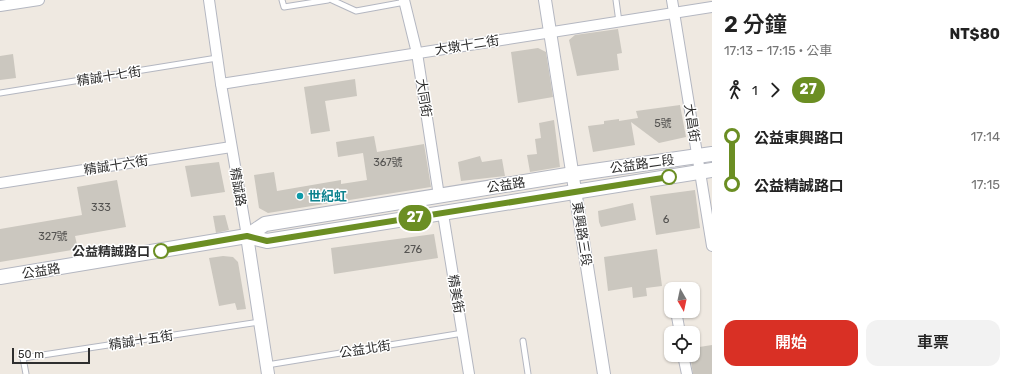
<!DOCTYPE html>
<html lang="zh-TW">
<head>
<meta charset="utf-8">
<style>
  body { margin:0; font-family:Rubik,"Noto Sans TC",sans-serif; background:#f2f2f2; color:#222; height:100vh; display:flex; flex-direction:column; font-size:15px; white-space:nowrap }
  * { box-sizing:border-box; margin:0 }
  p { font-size:13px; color:#767676 }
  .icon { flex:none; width:22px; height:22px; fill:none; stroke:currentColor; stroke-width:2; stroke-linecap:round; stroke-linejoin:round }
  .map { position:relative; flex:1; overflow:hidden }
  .sheet { display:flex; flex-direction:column; background:#fff; width:300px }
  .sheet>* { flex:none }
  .badge { padding:0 8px; border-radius:13px; font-size:14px; line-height:26px }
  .needle { width:26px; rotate:171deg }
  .controls { position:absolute; left:664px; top:282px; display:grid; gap:8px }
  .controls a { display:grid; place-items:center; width:36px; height:36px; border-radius:8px; background:#fff; box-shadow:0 1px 3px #0004; font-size:20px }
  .scale { position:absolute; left:12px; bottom:10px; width:78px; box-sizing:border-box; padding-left:4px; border:2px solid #2e2e2e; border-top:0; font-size:11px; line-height:14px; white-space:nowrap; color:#2e2e2e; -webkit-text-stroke:3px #fff; paint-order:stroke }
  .map>.badge { position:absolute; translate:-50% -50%; box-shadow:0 0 0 2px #fff }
  .legs { display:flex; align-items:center; gap:6px; height:44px; padding:0 12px; font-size:13px }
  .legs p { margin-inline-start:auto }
  .head { display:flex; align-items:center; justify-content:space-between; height:68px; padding:0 12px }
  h1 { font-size:22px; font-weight:600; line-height:30px }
  .cta { display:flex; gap:8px; margin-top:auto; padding:8px 12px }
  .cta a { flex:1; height:46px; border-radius:12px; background:#d93025; color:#fff; font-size:16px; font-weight:600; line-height:46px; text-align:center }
  .cta a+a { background:#f2f2f2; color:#222 }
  ul { padding:0 12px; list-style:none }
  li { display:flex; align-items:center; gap:14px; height:48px; font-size:15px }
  li i { display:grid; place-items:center; width:6px; height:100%; margin:0 5px; background:currentColor }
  li i::after { content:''; width:10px; height:10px; margin:-5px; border:3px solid; border-radius:50%; background:#fff }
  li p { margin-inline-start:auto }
  li:first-child i { background:linear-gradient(#0000 50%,currentColor 0) }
  li:last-child i { background:linear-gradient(currentColor 50%,#0000 0) }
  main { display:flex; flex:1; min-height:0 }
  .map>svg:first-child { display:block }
  .building { fill:#cbc7bf }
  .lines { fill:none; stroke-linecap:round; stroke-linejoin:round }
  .service-casing { stroke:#b4b7c1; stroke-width:7 }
  .minor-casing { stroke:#b4b7c1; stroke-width:12 }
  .tertiary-casing { stroke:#b4b7c1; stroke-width:14 }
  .secondary-casing { stroke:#b4b7c1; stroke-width:16 }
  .service { stroke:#fff; stroke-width:5 }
  .minor { stroke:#fff; stroke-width:10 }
  .tertiary { stroke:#fff; stroke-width:12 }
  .secondary { stroke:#fff; stroke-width:14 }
  .line-1-casing { stroke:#fff; stroke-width:9 }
  .line-1 { stroke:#6b8e23; stroke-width:6 }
  .stop-1-dot { fill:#fff; stroke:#6b8e23; stroke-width:2 }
  .culture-dot { fill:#0f9aa8; stroke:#fff; stroke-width:1.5 }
  .labels { text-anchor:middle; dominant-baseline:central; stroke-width:3; stroke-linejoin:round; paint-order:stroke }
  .number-label { font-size:11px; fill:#555452 }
  .street-label { font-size:13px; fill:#2e2e2e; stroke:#fff }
  .culture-label { font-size:13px; font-weight:bold; fill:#0d838f; stroke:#fff; text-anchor:start }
  .stop-label { font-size:13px; font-weight:bold; fill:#2e2e2e; stroke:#fff; text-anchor:end }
</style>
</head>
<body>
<main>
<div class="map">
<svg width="712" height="374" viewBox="0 0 712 374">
  <rect width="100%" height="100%" fill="#efe9e1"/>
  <g class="building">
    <polygon points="618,29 622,53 617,54 619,70 577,76 569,40 575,35"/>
    <polygon points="538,48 546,52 553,97 518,103 511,52"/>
    <polygon points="13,54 16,78 0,80 0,56"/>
    <polygon points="355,79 357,96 325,101 330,131 311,134 304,87"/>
    <polygon points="680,105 686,137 659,143 631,122 635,145 593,152 588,126 604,124 604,121 619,119 619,121 638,118 636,111"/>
    <polygon points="554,120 560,167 530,172 527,155 537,154 535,139 541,138 539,123"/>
    <polygon points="374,136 377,152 424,144 431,187 268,213 259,208 254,175 274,172 277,191 341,180 341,184 367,180 363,153 338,157 336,142"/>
    <polygon points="480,156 482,162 502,159 505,176 461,181 458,162"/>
    <polygon points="219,162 225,192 191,197 185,166"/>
    <polygon points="117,180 126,227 75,236 78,249 0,262 0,229 82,215 77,187"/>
    <polygon points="695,190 700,228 656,235 650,196"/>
    <polygon points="633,203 636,220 601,227 599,222 598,211"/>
    <polygon points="225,215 229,230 216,233 213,216"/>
    <polygon points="434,234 438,258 334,274 331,248"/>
    <polygon points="657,249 662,286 646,288 647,296 633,298 632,287 608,291 604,257"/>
    <polygon points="223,256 233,257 238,262 246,309 237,310 235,303 219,306 209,258"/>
    <polygon points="712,345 712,374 693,374 690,355 693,355 693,348"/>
  </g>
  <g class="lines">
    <defs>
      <g id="service">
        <polyline points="282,0 284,7 328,0"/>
        <polyline points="332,0 356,11 405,2"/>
        <polyline points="616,0 619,22"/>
        <polyline points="0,93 217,58"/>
        <polyline points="523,341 528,374"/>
        <polyline points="267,365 463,333"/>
        <polyline points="26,374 23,358 259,322"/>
      </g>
      <g id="minor">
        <polyline points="209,0 221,84 247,236"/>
        <polyline points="404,0 417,53 439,196"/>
        <polyline points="672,0 712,246"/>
        <polyline points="0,6 39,0"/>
        <polyline points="221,84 712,7"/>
        <polyline points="0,183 231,147"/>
        <polyline points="443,214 469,374"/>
        <polyline points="676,311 680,333"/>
        <polyline points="683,355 687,374"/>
      </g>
      <g id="tertiary">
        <polyline points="545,0 604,374"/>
        <polyline points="247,236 268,374"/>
      </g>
      <g id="secondary">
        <polyline points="247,236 265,224 573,174 712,154"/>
        <polyline points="0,277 247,236 267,241 712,170"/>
      </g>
    </defs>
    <use href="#service" class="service-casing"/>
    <use href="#minor" class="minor-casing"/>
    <use href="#tertiary" class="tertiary-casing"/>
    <use href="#secondary" class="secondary-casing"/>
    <use href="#service" class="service"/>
    <use href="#minor" class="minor"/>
    <use href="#tertiary" class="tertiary"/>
    <use href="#secondary" class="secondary"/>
  </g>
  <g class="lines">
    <defs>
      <polyline id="line-1" points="161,251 247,236 267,241 669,177"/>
    </defs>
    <use href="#line-1" class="line-1-casing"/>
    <use href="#line-1" class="line-1"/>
  </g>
  <g class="stop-1-dot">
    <circle cx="669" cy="177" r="7"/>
    <circle cx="161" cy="251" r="7"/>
  </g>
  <circle class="culture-dot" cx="300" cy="196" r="4"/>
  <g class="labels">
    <g class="number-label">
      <text x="663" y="123">5號</text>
      <text x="388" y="162">367號</text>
      <text x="101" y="207">333</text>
      <text x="666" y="219">6</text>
      <text x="53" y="236">327號</text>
      <text x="413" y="249">276</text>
    </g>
    <g class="street-label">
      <text transform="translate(467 45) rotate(-9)">大墩十二街</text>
      <text transform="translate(109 76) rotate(-9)">精誠十七街</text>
      <text transform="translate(424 98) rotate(81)">大同街</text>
      <text transform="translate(692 123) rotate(81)">大昌街</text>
      <text transform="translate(642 164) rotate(-8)">公益路二段</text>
      <text transform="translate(116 165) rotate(-9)">精誠十六街</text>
      <text transform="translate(506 185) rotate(-9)">公益路</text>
      <text transform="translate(238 187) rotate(80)">精誠路</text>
      <text transform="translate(582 234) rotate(81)">東興路三段</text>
      <text transform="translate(41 271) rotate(-9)">公益路</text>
      <text transform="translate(456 294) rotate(80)">精美街</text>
      <text transform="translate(141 340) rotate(-9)">精誠十五街</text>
      <text transform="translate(365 349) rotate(-9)">公益北街</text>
    </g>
    <g class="culture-label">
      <text x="308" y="196">世紀虹</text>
    </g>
    <g class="stop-label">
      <text x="150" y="251">公益精誠路口</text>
    </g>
  </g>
</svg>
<div class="controls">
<a><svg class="needle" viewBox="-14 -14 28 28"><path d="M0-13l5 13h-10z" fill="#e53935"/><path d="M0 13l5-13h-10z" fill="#767676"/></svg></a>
<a><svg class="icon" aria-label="locate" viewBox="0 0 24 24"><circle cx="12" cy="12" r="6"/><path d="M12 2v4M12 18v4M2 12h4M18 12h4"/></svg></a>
</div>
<div class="scale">50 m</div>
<b class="badge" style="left:415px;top:218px;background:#6b8e23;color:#fff">27</b>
</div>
<section class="sheet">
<div class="head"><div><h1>2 分鐘</h1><p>17:13 – 17:15 · 公車</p></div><b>NT$80</b></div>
<div class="legs"><svg class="icon" aria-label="walk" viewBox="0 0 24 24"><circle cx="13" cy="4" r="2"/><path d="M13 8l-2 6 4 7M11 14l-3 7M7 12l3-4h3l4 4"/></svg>1<svg class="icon" aria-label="forward" viewBox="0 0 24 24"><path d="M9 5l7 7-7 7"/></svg><b class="badge" style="background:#6b8e23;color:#fff">27</b></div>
<ul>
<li><i style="color:#6b8e23"></i><b>公益東興路口</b><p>17:14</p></li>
<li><i style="color:#6b8e23"></i><b>公益精誠路口</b><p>17:15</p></li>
</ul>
<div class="cta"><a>開始</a><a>車票</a></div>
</section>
</main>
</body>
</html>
